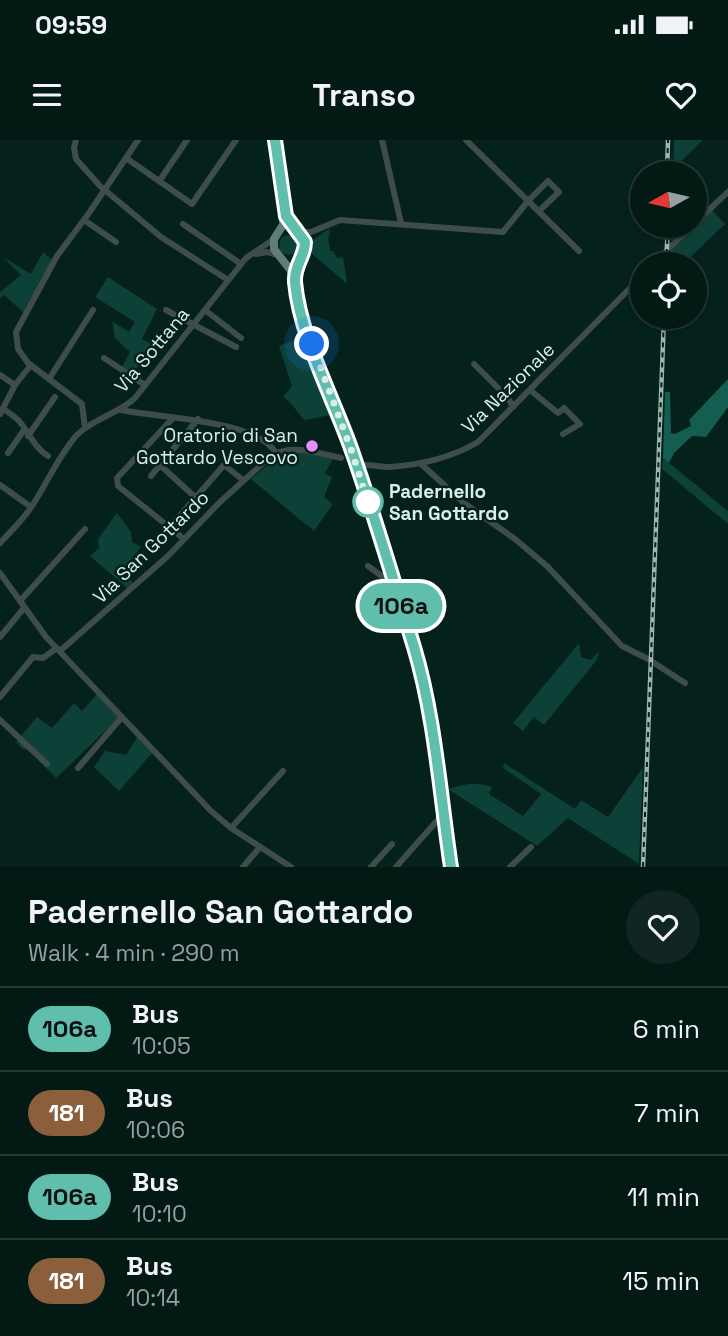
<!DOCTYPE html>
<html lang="en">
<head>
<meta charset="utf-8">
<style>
  body { margin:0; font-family:"Space Grotesk",sans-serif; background:#112622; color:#f1f3f6; height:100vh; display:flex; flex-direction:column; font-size:26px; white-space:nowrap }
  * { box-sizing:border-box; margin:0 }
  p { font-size:23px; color:#97a0a0 }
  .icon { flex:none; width:38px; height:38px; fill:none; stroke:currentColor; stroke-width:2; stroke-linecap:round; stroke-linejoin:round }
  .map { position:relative; height:727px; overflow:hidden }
  .drawer { display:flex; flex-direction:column; background:#031914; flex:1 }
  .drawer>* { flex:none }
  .badge { padding:0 14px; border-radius:23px; font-size:24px; line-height:46px }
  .needle { width:46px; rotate:262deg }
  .buttons { position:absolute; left:630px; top:21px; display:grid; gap:14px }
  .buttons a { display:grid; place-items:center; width:77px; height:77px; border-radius:50%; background:#031914; box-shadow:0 2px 5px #0004,0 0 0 2px #243834; font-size:35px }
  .you { position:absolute; width:35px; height:35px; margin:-18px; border:5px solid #fff; border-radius:50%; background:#1a73e8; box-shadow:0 0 0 10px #1a73e833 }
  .map>.badge { position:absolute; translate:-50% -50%; box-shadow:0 0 0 4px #fff }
  .round { display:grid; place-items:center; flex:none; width:74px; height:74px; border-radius:37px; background:#112622 }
  .overview { display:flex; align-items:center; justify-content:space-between; height:119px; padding:0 28px }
  h1 { font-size:33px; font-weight:700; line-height:52px }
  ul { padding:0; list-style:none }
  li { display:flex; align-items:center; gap:21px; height:84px; padding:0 28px; border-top:2px solid #243834 }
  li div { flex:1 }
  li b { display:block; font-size:26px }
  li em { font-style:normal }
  li .badge { min-width:77px; font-weight:700; text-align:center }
  .status { display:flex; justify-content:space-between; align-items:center; height:49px; padding:0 35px; background:#031914; direction:ltr }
  .status svg { height:19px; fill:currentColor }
  header { display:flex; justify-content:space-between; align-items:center; height:91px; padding:0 28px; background:#031914; font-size:32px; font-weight:700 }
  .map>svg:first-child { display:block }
  .green { fill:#0d4036 }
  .forest { fill:#135e50 }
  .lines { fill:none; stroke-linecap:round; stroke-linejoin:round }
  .minor { stroke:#3e4d49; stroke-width:6 }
  .major { stroke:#5f7f76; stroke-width:8 }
  .rail-casing { stroke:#9eb5af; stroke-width:4.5 }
  .rail { stroke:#04211b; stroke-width:2; stroke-dasharray:5; stroke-linecap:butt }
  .line-casing { stroke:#fff; stroke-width:16 }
  .line { stroke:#5fbeac; stroke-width:10 }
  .walk { stroke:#daeee8; stroke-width:7; stroke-dasharray:0 12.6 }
  .poi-dot { fill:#eb8dfc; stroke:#04211b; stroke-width:2.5 }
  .stop-dot { fill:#fff; stroke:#5fbeac; stroke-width:3.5 }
  .labels { text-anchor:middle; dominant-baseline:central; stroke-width:5; stroke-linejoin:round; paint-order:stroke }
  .street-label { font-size:19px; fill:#daeee8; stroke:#04211b }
  .poi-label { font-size:19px; fill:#daeee8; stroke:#04211b; text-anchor:end }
  .stop-label { font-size:19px; font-weight:bold; fill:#daeee8; stroke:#04211b; text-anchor:start }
</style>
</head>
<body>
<div class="status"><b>09:59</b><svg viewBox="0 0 49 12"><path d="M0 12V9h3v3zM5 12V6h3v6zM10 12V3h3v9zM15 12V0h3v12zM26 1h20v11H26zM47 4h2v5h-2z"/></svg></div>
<header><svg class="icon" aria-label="menu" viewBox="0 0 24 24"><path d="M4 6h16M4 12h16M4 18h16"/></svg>Transo<svg class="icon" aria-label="heart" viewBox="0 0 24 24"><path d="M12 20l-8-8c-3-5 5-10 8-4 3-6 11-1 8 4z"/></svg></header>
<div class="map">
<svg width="728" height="727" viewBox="0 0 728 727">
  <rect width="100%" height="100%" fill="#04211b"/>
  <g class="green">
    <polygon points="674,0 703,0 673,29"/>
    <polygon points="712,70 725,84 683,124 669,124 670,112"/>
    <polygon points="329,89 330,96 328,97 330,111 333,111 337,118 343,117 347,144 310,112 313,100"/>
    <circle cx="289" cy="105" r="10"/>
    <polygon points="43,112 52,120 23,172 4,155 0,158 0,152 21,135 3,117 31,134"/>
    <polygon points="108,137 157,169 142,199 156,206 130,235 122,227 130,212 115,198 112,181 129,192 135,182 95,157"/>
    <path d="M305,196L326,254L322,256L330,275L305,280C294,270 296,266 283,257L292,246L279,206Z"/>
    <polygon points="283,312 314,314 333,319 325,333 332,337 324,357 333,364 314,391 251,339"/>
    <polygon points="663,318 728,371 728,384 662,329"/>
    <polygon points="117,373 131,392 132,402 141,407 122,431 133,443 127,448 90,416 99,408 98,399"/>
    <polygon points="579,503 581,517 590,520 600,511 596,521 544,585 534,577 523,591 513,583"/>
    <polygon points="97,554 120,577 56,638 27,609 24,610 16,602 37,577 52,588 74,563 82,571"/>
    <polygon points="138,596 153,612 119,651 94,627 105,611 126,615"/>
    <path d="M504,623L575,669L581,660L608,677L643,627L639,724L568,678L537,706L448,649C465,644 475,641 492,647L489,654L523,676L541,654L503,628Z"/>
  </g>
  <polygon class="forest" points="728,239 728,267 706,297 692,296 674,313 669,323 663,318 665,252 670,252 671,293 675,294 691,286 689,280"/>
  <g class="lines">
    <g class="minor">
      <polyline points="76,0 74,8 76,19 100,46 161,97 228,140"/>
      <polyline points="382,0 401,83"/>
      <polyline points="466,0 579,111"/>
      <polyline points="126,18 192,64 236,0"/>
      <polyline points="160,40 187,0"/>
      <polyline points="84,80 116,102"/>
      <polyline points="695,83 728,52"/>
      <polyline points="183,84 241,124"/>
      <polyline points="300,92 311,92 340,80 503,92 528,61 548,41 559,52 539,71"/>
      <polyline points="256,114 267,112 277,115"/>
      <polyline points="653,124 692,86"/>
      <polyline points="166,170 236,207"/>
      <polyline points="205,170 241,198"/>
      <polyline points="104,218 145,245"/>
      <polyline points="474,224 508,258 513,267"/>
      <polyline points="0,235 15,245"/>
      <polyline points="49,239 93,170"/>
      <polyline points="530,250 558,273 564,268 580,284 563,294"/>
      <path d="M3,269C8,272 14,276 18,280C29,291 33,307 48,316"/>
      <path d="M121,270C157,278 256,279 276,313"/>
      <polyline points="0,274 15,245 31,225"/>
      <polyline points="173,278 117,338 118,346 184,399"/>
      <polyline points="85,288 82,264 28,223 18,209 16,192 57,116 89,73 138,0"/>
      <polyline points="28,296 55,257"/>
      <polyline points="8,313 24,290"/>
      <polyline points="420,323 464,363 515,399 548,427 622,506 648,519 685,543"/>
      <polyline points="160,325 196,358"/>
      <path d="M357,326C365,323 379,327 389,327C420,325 451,318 478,302L642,136"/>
      <polyline points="151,336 198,279"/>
      <polyline points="0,345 31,367"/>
      <polyline points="169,388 224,325 243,340"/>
      <path d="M0,403C11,391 23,380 32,366C47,343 58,317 76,296C92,279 118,274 135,258L246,118L274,99"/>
      <polyline points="368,426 387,440 393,439"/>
      <polyline points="0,433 46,497 211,671 231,688 291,727"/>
      <polyline points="20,461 85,389"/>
      <polyline points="0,497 24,468"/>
      <path d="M60,511L168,416L219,363L272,315C293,304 318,313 341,318"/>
      <polyline points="0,557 33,517 43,518 57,508"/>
      <polyline points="0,580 47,624"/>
      <polyline points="78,628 122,577"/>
      <polyline points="231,688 283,631"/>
      <polyline points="243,727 260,707"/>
      <polyline points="371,727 392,704"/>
      <polyline points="396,727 443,674"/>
      <polyline points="510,727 531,707"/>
    </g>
    <g class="major">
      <path d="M275,0L285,74C289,85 299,89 304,98C308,107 296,124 295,137"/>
      <polyline points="284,69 283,85 274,99 274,109 292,132 307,193 352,312 413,506 432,595 451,727"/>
    </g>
    <defs>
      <g id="rail">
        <polyline points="667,33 668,0"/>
        <polyline points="666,124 668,86"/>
        <polyline points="643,727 664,177"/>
      </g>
    </defs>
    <use href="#rail" class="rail-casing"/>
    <use href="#rail" class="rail"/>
  </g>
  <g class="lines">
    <defs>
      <path id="line" d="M275,0L286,76L305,102C305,117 294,125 295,142C300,198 335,261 353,314C375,377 394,442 414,507C435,577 440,654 451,727"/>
    </defs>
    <use href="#line" class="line-casing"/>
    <use href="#line" class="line"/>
    <polyline class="walk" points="312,204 352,312 369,366 368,362"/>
  </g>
  <circle class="poi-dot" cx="312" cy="306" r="7"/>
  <circle class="stop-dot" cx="368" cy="362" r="14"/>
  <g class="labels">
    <g class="street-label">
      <text transform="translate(152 210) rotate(-50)">Via Sottana</text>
      <text transform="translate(508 248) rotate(-44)">Via Nazionale</text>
      <text transform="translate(151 407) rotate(-44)">Via San Gottardo</text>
    </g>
    <g class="poi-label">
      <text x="298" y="295">Oratorio di San<tspan x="298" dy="22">Gottardo Vescovo</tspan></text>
    </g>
    <g class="stop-label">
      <text x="389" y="351">Padernello<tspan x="389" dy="22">San Gottardo</tspan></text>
    </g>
  </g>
</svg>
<div class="buttons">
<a><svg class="needle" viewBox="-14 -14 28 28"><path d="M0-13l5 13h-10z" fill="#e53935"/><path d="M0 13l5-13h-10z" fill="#97a0a0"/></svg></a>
<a><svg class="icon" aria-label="locate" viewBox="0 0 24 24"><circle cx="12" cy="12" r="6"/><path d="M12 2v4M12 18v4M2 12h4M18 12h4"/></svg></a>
</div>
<div class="you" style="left:312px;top:204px"></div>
<b class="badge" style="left:401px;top:466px;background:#5fbeac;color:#111">106a</b>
</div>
<section class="drawer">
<div class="overview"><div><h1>Padernello San Gottardo</h1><p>Walk · 4 min · 290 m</p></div><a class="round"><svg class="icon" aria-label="heart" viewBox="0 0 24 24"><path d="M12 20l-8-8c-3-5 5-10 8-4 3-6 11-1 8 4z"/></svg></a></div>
<ul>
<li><span class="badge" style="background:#5fbeac;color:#111">106a</span><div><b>Bus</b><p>10:05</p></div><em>6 min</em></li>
<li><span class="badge" style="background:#8b5e3c;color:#fff">181</span><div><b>Bus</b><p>10:06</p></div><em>7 min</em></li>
<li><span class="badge" style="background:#5fbeac;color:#111">106a</span><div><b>Bus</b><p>10:10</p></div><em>11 min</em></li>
<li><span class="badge" style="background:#8b5e3c;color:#fff">181</span><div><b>Bus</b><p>10:14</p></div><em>15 min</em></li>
</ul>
</section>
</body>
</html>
